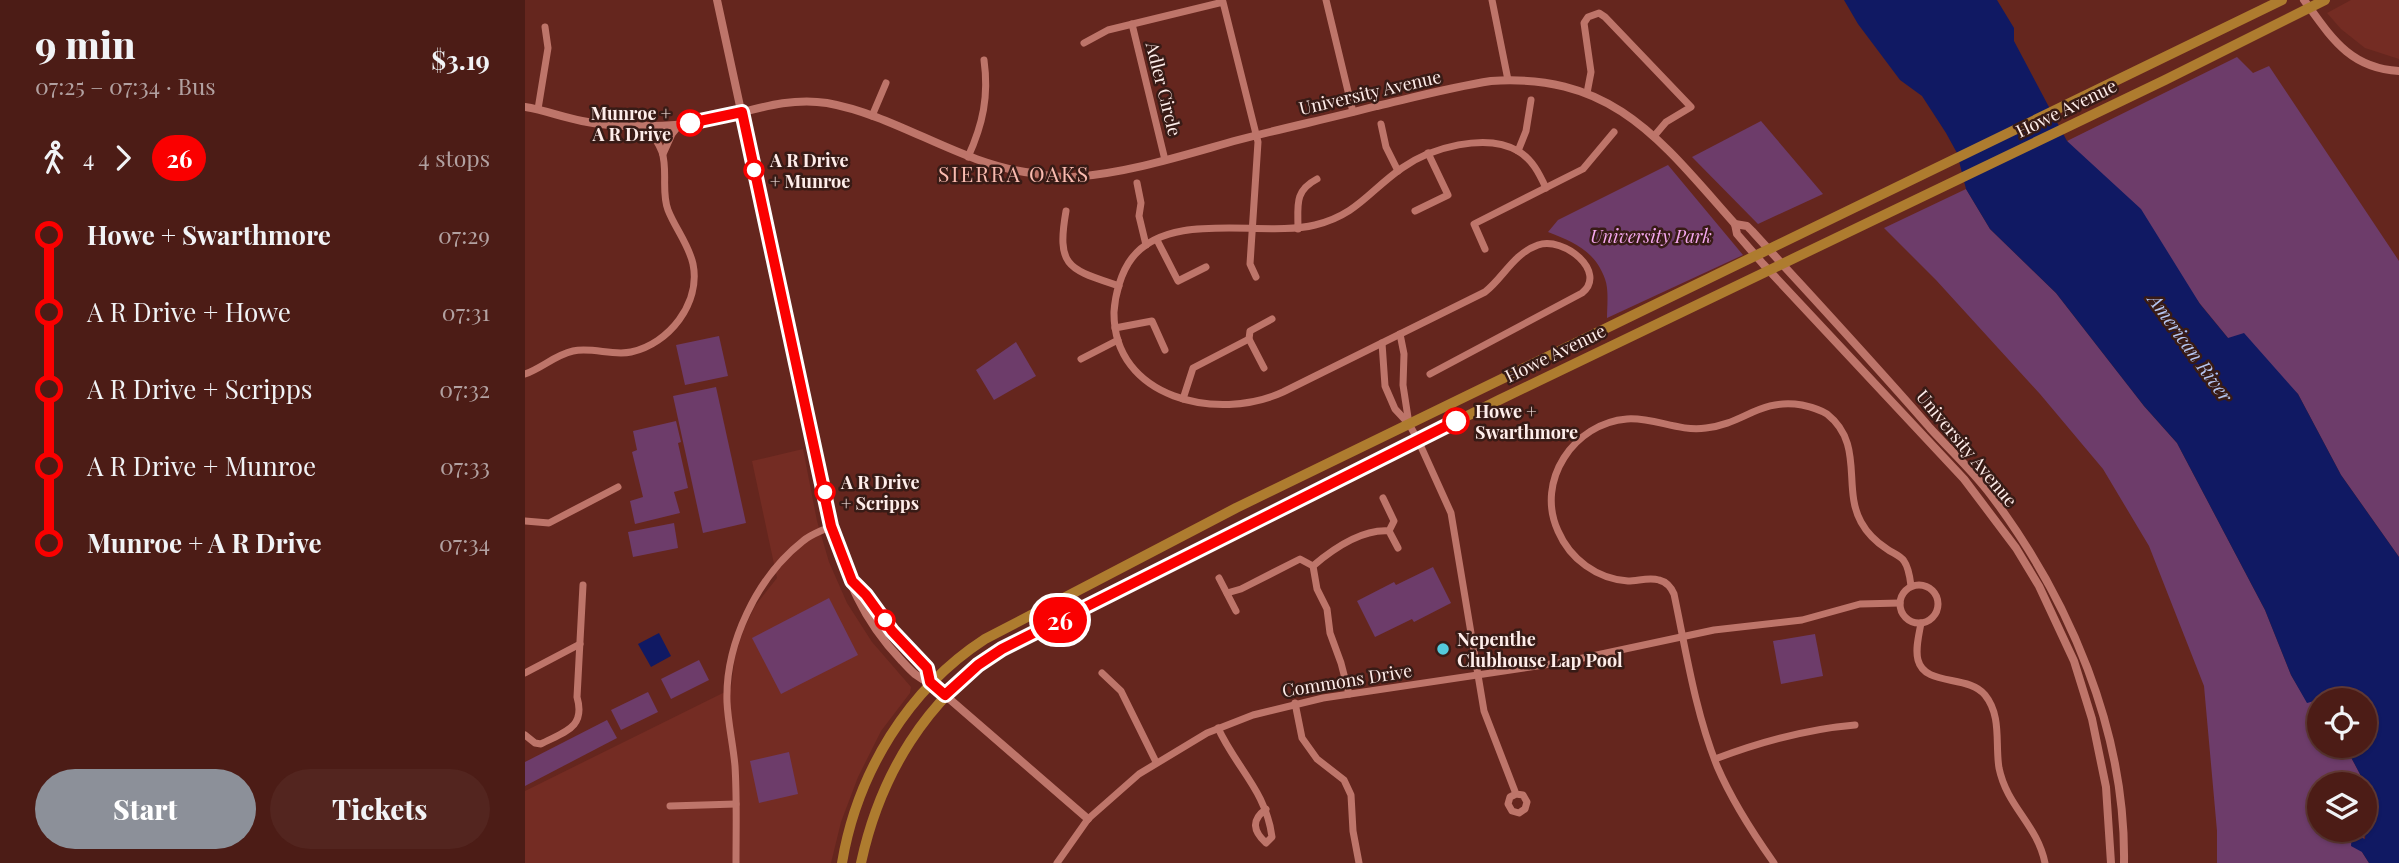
<!DOCTYPE html>
<html lang="en">
<head>
<meta charset="utf-8">
<style>
  body { margin:0; font-family:"Playfair Display",serif; background:#53251f; color:#f1f3f6; height:100vh; display:flex; flex-direction:column; font-size:26px; white-space:nowrap }
  * { box-sizing:border-box; margin:0 }
  p { font-size:23px; color:#b2a1a1 }
  .icon { flex:none; width:38px; height:38px; fill:none; stroke:currentColor; stroke-width:2; stroke-linecap:round; stroke-linejoin:round }
  .map { position:relative; flex:1; overflow:hidden }
  .sheet { display:flex; flex-direction:column; background:#4c1c16; width:525px }
  .sheet>* { flex:none }
  .badge { padding:0 14px; border-radius:23px; font-size:24px; line-height:46px }
  .fabs { position:absolute; left:1782px; top:688px; display:grid; gap:14px }
  .fabs a { display:grid; place-items:center; width:70px; height:70px; border-radius:50%; background:#4c1c16; box-shadow:0 2px 5px #0004,0 0 0 2px #633a35; font-size:35px }
  .map>.badge { position:absolute; translate:-50% -50%; box-shadow:0 0 0 4px #fff }
  .legs { display:flex; align-items:center; gap:10px; height:77px; padding:0 35px; font-size:23px }
  .legs p { margin-inline-start:auto }
  .summary { display:flex; align-items:center; justify-content:space-between; height:119px; padding:0 35px }
  h1 { font-size:38px; font-weight:800; line-height:52px }
  .button { display:flex; gap:14px; margin-top:auto; padding:14px 35px }
  .button a { flex:1; height:80px; border-radius:42px; background:#8c9099; color:#fff; font-size:28px; font-weight:800; line-height:80px; text-align:center }
  .button a+a { background:#53251f; color:#f1f3f6 }
  ul { padding:0 35px; list-style:none }
  li { display:flex; align-items:center; gap:24px; height:77px; font-size:26px }
  li i { display:grid; place-items:center; width:10px; height:100%; margin:0 9px; background:currentColor }
  li i::after { content:''; width:18px; height:18px; margin:-9px; border:5px solid; border-radius:50%; background:#4c1c16 }
  li p { margin-inline-start:auto }
  li:first-child i { background:linear-gradient(#0000 50%,currentColor 0) }
  li:last-child i { background:linear-gradient(currentColor 50%,#0000 0) }
  main { display:flex; flex:1; min-height:0 }
  .map>svg:first-child { display:block }
  .built { fill:#742c23 }
  .green { fill:#6d3c6a; fill-rule:evenodd }
  .water { fill:#101963 }
  .lines { fill:none; stroke-linecap:round; stroke-linejoin:round }
  .minor { stroke:#be756a; stroke-width:7 }
  .tertiary { stroke:#be756a; stroke-width:8 }
  .primary { stroke:#ae7c2f; stroke-width:10 }
  .line-1-casing { stroke:#fff; stroke-width:16 }
  .line-1 { stroke:#fa0000; stroke-width:10 }
  .stop-1-dot { fill:#fff; stroke:#fa0000; stroke-width:3.5 }
  .poi-dot { fill:#54cadd; stroke:#381b16; stroke-width:2.5 }
  .labels { text-anchor:middle; dominant-baseline:central; stroke-width:5; stroke-linejoin:round; paint-order:stroke }
  .street-label { font-size:18px; fill:#feedea; stroke:#381b16 }
  .stop-label { font-size:18px; font-weight:bold; fill:#feedea; stroke:#381b16; text-anchor:start }
  .park-label { font-size:18px; font-style:italic; fill:#f5a8ef; stroke:#381b16 }
  .poi-label { font-size:18px; font-weight:bold; fill:#feedea; stroke:#381b16; text-anchor:start }
  .water-label { font-size:19px; font-style:italic; fill:#b6c6f1; stroke:#381b16 }
  .quarter-label { font-size:21px; letter-spacing:2px; fill:#fabbb0; stroke:#381b16 }
</style>
</head>
<body>
<main>
<section class="sheet">
<div class="summary"><div><h1>9 min</h1><p>07:25 – 07:34 · Bus</p></div><b>$3.19</b></div>
<div class="legs"><svg class="icon" aria-label="walk" viewBox="0 0 24 24"><circle cx="13" cy="4" r="2"/><path d="M13 8l-2 6 4 7M11 14l-3 7M7 12l3-4h3l4 4"/></svg>4<svg class="icon" aria-label="forward" viewBox="0 0 24 24"><path d="M9 5l7 7-7 7"/></svg><b class="badge" style="background:#fa0000;color:#fff">26</b><p>4 stops</p></div>
<ul>
<li><i style="color:#fa0000"></i><b>Howe + Swarthmore</b><p>07:29</p></li>
<li><i style="color:#fa0000"></i><span>A R Drive + Howe</span><p>07:31</p></li>
<li><i style="color:#fa0000"></i><span>A R Drive + Scripps</span><p>07:32</p></li>
<li><i style="color:#fa0000"></i><span>A R Drive + Munroe</span><p>07:33</p></li>
<li><i style="color:#fa0000"></i><b>Munroe + A R Drive</b><p>07:34</p></li>
</ul>
<div class="button"><a>Start</a><a>Tickets</a></div>
</section>
<div class="map">
<svg width="1874" height="863" viewBox="0 0 1874 863">
  <rect width="100%" height="100%" fill="#65261e"/>
  <g class="built">
    <polygon points="1826,0 1874,0 1874,59 1840,48 1816,29 1802,13"/>
    <polygon points="278,449 292,521 304,562 322,603 347,642 386,687 385,693 356,731 333,777 316,822 306,863 0,863 0,791 206,689 210,656 219,629 230,606 252,578 227,461"/>
  </g>
  <g class="green">
    <polygon points="1712,57 1728,73 1744,66 1874,261 1874,557 1816,475 1773,394 1703,338 1542,141"/>
    <polygon points="1236,121 1298,194 1233,224 1167,157"/>
    <path d="M1143,165L1218,255L1082,318C1082,306 1084,290 1080,279C1070,251 1049,242 1023,232L1033,220Z"/>
    <path d="M1441,189L1465,229L1531,293L1619,406L1652,443L1740,610L1766,675L1782,702L1793,700L1794,746H1820L1844,791L1837,852L1844,863H1692V831L1679,686L1624,546L1578,469L1515,394L1411,280L1359,228ZM1794,784H1839V830H1794Z"/>
    <polygon points="194,336 203,376 160,385 151,345"/>
    <polygon points="491,342 511,376 469,400 451,370"/>
    <polygon points="191,387 221,523 178,533 148,396"/>
    <polygon points="151,421 156,442 153,443 163,488 149,492 155,513 110,524 105,501 118,497 107,452 112,450 108,431"/>
    <polygon points="149,523 153,548 108,557 103,532"/>
    <polygon points="908,567 926,603 889,622 887,619 850,637 832,601 869,582 871,585"/>
    <polygon points="304,598 333,655 256,694 227,638"/>
    <polygon points="1290,634 1298,676 1256,684 1248,641"/>
    <polygon points="174,660 184,680 146,699 136,679"/>
    <polygon points="123,692 133,712 96,730 86,710"/>
    <polygon points="82,720 92,738 0,786 0,762"/>
    <polygon points="264,752 273,794 234,803 225,761"/>
  </g>
  <g class="water">
    <polygon points="1319,0 1472,0 1489,28 1489,41 1542,141 1616,209 1675,304 1703,338 1719,333 1773,394 1816,475 1874,557 1874,863 1844,863 1837,852 1826,846 1827,834 1840,839 1844,791 1820,746 1839,746 1839,700 1793,700 1782,703 1766,675 1740,610 1652,443 1619,406 1531,293 1465,229 1441,189 1432,153 1421,133 1397,96 1375,80 1333,24"/>
    <polygon points="134,633 146,656 126,667 113,644"/>
  </g>
  <g class="lines">
    <g class="minor">
      <polyline points="801,0 828,112"/>
      <polyline points="967,0 983,80"/>
      <polyline points="607,24 640,160"/>
      <polyline points="559,43 583,30 698,2 733,142 725,264 731,277"/>
      <polyline points="1062,93 1066,72 1059,23 1063,17 1074,13 1080,17 1166,107 1141,122 1130,135"/>
      <polyline points="13,109 23,48 20,27"/>
      <polyline points="347,116 361,83"/>
      <polyline points="856,124 861,147 873,171"/>
      <polyline points="993,151 1001,131 1006,100"/>
      <polyline points="138,154 147,134 155,124"/>
      <path d="M443,157C458,124 464,96 459,60"/>
      <polyline points="612,183 616,203 614,216 621,245"/>
      <path d="M541,211C531,268 544,269 594,286"/>
      <polyline points="890,211 923,195 903,153"/>
      <path d="M773,229C773,205 769,191 792,179"/>
      <polyline points="632,240 653,281 681,267"/>
      <polyline points="960,249 949,224 1058,169 1089,132"/>
      <polyline points="590,328 627,321 640,350"/>
      <polyline points="875,334 879,354 878,385 884,424"/>
      <polyline points="857,343 860,386 870,409 884,424 893,440 926,513 959,711 991,794 998,795 1002,802 1000,809 994,813 987,811 983,804 985,797 991,794"/>
      <polyline points="556,359 593,340"/>
      <polyline points="739,368 724,339 725,331 747,319"/>
      <path d="M0,374C17,368 30,355 48,351C67,347 88,356 106,352C144,344 176,303 168,264C164,245 150,228 143,210C136,192 143,170 137,152C133,142 127,133 120,125"/>
      <path d="M905,374L1057,293C1083,272 1039,236 1013,245C988,254 979,277 960,292L758,392C693,422 588,399 589,312C590,295 596,272 607,258C645,209 738,238 790,225C832,215 845,190 877,168C905,148 961,132 993,151C1007,159 1014,173 1021,188"/>
      <polyline points="658,399 668,368 724,339"/>
      <polyline points="858,498 869,521 864,531"/>
      <polyline points="0,521 24,523 93,487"/>
      <polyline points="694,578 711,611"/>
      <circle cx="1394" cy="604" r="19"/>
      <polyline points="702,593 716,589 775,559 788,566"/>
      <path d="M1396,623C1394,635 1390,649 1393,660C1400,687 1443,674 1460,695C1477,716 1470,744 1474,768C1482,807 1512,824 1520,863"/>
      <polyline points="0,673 55,644"/>
      <polyline points="577,673 596,691 631,762"/>
      <path d="M824,694L816,663L805,633L802,609L792,589L788,566C808,549 837,529 864,531L873,548"/>
      <polyline points="770,703 777,738 792,759 819,780 826,795 828,831 834,863"/>
      <path d="M693,728C712,769 741,791 747,837L741,843C728,831 726,820 741,809"/>
      <path d="M0,735L10,743L16,744C39,732 61,728 52,697L58,585"/>
      <path d="M1190,759C1235,742 1282,729 1330,725"/>
      <polyline points="145,806 211,804"/>
      <path d="M211,863C211,831 212,798 210,766C208,744 203,723 202,702C200,644 232,577 278,541C286,534 297,531 306,526"/>
      <polyline points="532,863 563,819 614,774 682,733 728,715 798,698 1039,662 1189,630 1277,620 1335,604 1375,603"/>
      <path d="M1249,863C1227,832 1207,801 1192,766C1170,711 1161,651 1149,594C1146,587 1142,582 1134,580C1124,577 1113,581 1103,581C1072,579 1045,559 1033,531C1010,481 1049,423 1102,419C1129,417 1153,432 1181,428C1219,424 1234,398 1277,405C1286,407 1294,409 1302,414C1340,444 1317,488 1336,522C1342,533 1351,542 1362,549C1367,553 1375,555 1379,561C1384,568 1385,578 1386,586"/>
    </g>
    <g class="tertiary">
      <path d="M192,0L306,526C323,580 336,618 376,660C386,671 392,678 406,683L563,819"/>
      <path d="M1779,0C1806,37 1824,68 1874,71"/>
      <path d="M0,107C19,110 37,117 57,121C90,128 128,127 162,124C210,119 253,95 302,103C374,116 434,164 507,173C521,175 534,178 548,177C604,173 659,155 713,140C759,128 806,118 852,106C890,97 927,87 966,81C1089,73 1136,141 1210,224L1212,234L1238,264L1439,479L1491,548L1514,586L1549,661L1567,719L1581,787L1586,863"/>
      <path d="M1210,224L1222,226L1227,231C1287,297 1347,361 1405,428C1425,450 1448,471 1466,495C1544,599 1601,731 1599,863"/>
      <polyline points="327,581 402,669 406,683"/>
    </g>
    <g class="primary">
      <path d="M317,863C332,773 383,689 460,639L711,508L1757,0"/>
      <path d="M336,863C355,775 401,699 477,649L974,400L1640,80L1800,0"/>
    </g>
  </g>
  <g class="lines">
    <defs>
      <polyline id="line-1" points="165,123 217,112 306,526 327,581 341,595 367,631 402,668 405,682 420,695 453,665 477,649 931,421"/>
    </defs>
    <use href="#line-1" class="line-1-casing"/>
    <use href="#line-1" class="line-1"/>
  </g>
  <g class="stop-1-dot">
    <circle cx="165" cy="123" r="12"/>
    <circle cx="229" cy="170" r="9"/>
    <circle cx="931" cy="421" r="12"/>
    <circle cx="300" cy="492" r="9"/>
    <circle cx="360" cy="620" r="9"/>
  </g>
  <circle class="poi-dot" cx="918" cy="649" r="7"/>
  <g class="labels">
    <g class="street-label">
      <text transform="translate(639 89) rotate(76)">Adler Circle</text>
      <text transform="translate(845 92) rotate(-13)">University Avenue</text>
      <text transform="translate(1541 108) rotate(-26)">Howe Avenue</text>
      <text transform="translate(1030 353) rotate(-26)">Howe Avenue</text>
      <text transform="translate(1442 448) rotate(50)">University Avenue</text>
      <text transform="translate(822 680) rotate(-9)">Commons Drive</text>
    </g>
    <g class="stop-label">
      <text x="146" y="113" text-anchor="end">Munroe +<tspan x="146" dy="21">A R Drive</tspan></text>
      <text x="245" y="160">A R Drive<tspan x="245" dy="21">+ Munroe</tspan></text>
      <text x="950" y="411">Howe +<tspan x="950" dy="21">Swarthmore</tspan></text>
      <text x="316" y="482">A R Drive<tspan x="316" dy="21">+ Scripps</tspan></text>
    </g>
    <g class="park-label">
      <text x="1126" y="236">University Park</text>
    </g>
    <g class="poi-label">
      <text x="932" y="639">Nepenthe<tspan x="932" dy="21">Clubhouse Lap Pool</tspan></text>
    </g>
    <g class="water-label">
      <text transform="translate(1666 347) rotate(54)">American River</text>
    </g>
    <g class="quarter-label">
      <text x="489" y="173">SIERRA OAKS</text>
    </g>
  </g>
</svg>
<div class="fabs">
<a><svg class="icon" aria-label="locate" viewBox="0 0 24 24"><circle cx="12" cy="12" r="6"/><path d="M12 2v4M12 18v4M2 12h4M18 12h4"/></svg></a>
<a><svg class="icon" aria-label="layers" viewBox="0 0 24 24"><path d="M12 4l9 5-9 5-9-5zM3 14l9 5 9-5"/></svg></a>
</div>
<b class="badge" style="left:535px;top:620px;background:#fa0000;color:#fff">26</b>
</div>
</main>
</body>
</html>
